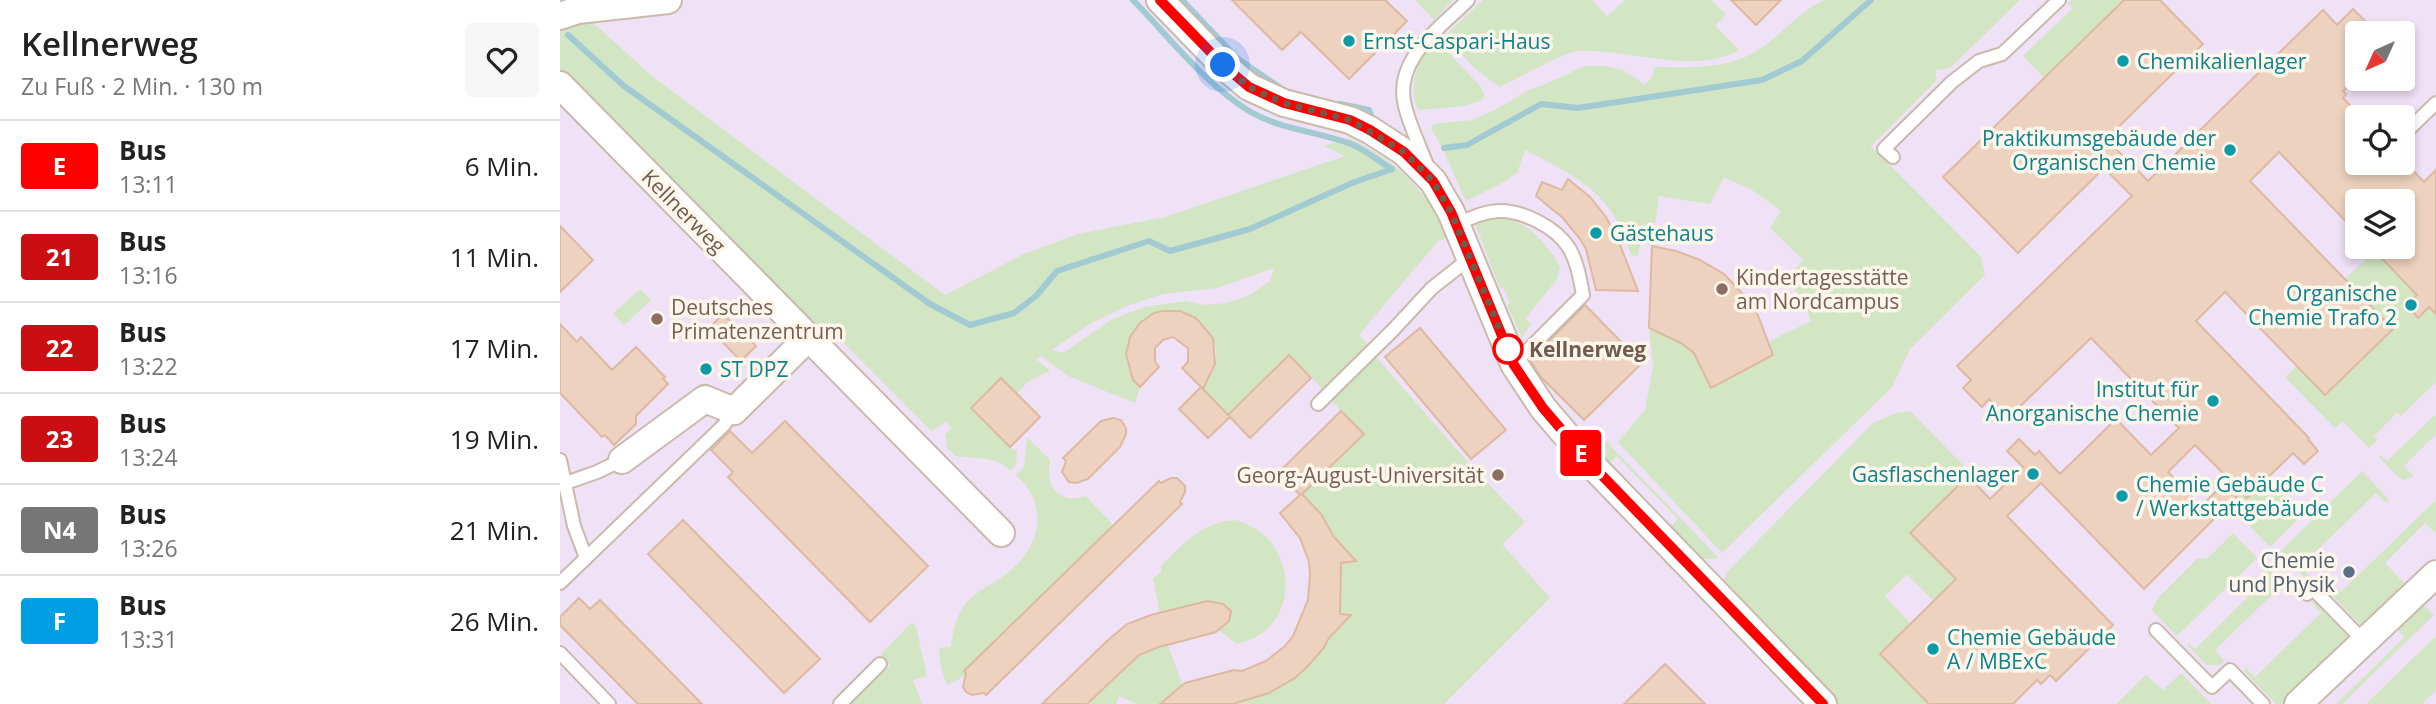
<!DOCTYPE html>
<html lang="de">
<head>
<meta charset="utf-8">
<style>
  body { margin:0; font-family:"Open Sans",sans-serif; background:#f6f6f6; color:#222; height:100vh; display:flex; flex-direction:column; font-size:26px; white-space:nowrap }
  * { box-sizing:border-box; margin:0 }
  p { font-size:23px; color:#767676 }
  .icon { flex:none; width:38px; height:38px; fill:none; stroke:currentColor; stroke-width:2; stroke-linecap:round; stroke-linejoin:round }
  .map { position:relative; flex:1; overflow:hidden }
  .sheet { display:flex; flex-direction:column; background:#fff; width:560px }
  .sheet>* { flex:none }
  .badge { padding:0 14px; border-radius:5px; font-size:24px; line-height:46px }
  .needle { width:46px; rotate:225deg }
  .fabs { position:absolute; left:1785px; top:21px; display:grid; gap:14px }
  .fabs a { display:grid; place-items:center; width:70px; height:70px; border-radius:7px; background:#fff; box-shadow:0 4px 10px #0003; font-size:35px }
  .you { position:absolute; width:35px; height:35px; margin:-18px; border:5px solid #fff; border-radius:50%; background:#1a73e8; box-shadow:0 0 0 10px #1a73e833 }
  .map>.badge { position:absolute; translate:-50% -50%; box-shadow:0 0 0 4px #fff }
  .round { display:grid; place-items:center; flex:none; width:74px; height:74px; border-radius:7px; background:#f6f6f6 }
  .overview { display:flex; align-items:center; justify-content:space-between; height:119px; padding:0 21px }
  h1 { font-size:33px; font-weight:600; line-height:52px }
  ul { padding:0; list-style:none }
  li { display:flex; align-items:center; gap:21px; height:91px; padding:0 21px; border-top:2px solid #e0e0e0 }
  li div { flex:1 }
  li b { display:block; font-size:26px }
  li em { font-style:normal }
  li .badge { min-width:77px; font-weight:700; text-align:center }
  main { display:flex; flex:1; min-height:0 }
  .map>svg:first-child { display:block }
  .education { fill:#efe1f6; fill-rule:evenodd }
  .green { fill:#d2e6c4; fill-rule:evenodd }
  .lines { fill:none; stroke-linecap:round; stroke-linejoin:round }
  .stream { stroke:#a2cad2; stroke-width:6 }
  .building { fill:#edd2bf; stroke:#deb9a1; stroke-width:2; fill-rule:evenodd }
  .lane-casing { stroke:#cabaac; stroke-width:16 }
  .street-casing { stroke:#cabaac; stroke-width:30 }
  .lane { stroke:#fff; stroke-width:12 }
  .street { stroke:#fff; stroke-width:26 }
  .line-casing { stroke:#fff; stroke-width:16 }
  .line { stroke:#f00; stroke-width:10 }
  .walk { stroke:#705a4c; stroke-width:7; stroke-dasharray:0 12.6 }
  .culture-dot { fill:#0f9aa8; stroke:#fdf6ea; stroke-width:2.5 }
  .education-dot { fill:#8d6e63; stroke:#fdf6ea; stroke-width:2.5 }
  .stop-dot { fill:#fff; stroke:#f00; stroke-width:3.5 }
  .service-dot { fill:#5c6f8a; stroke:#fdf6ea; stroke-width:2.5 }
  .labels { text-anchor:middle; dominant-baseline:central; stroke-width:7; stroke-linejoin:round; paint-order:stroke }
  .culture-label { font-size:21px; fill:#0d838f; stroke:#fdf6ea; text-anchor:start }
  .street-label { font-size:21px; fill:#705a4c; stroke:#fdf6ea }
  .education-label { font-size:21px; fill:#785e54; stroke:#fdf6ea; text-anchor:start }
  .stop-label { font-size:21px; font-weight:bold; fill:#705a4c; stroke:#fdf6ea; text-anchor:start }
  .service-label { font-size:21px; fill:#4e5e75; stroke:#fdf6ea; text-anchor:end }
</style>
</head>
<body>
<main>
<section class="sheet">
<div class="overview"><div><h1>Kellnerweg</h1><p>Zu Fuß · 2 Min. · 130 m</p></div><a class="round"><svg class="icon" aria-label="heart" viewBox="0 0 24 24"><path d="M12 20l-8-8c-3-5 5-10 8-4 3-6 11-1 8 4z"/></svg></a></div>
<ul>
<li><span class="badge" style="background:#f00;color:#fff">E</span><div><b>Bus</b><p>13:11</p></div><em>6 Min.</em></li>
<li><span class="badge" style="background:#cb0e11;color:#fff">21</span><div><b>Bus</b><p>13:16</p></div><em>11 Min.</em></li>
<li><span class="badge" style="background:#cb0e11;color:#fff">22</span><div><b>Bus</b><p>13:22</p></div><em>17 Min.</em></li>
<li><span class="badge" style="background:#cb0e11;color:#fff">23</span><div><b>Bus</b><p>13:24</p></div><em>19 Min.</em></li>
<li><span class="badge" style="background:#767676;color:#fff">N4</span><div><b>Bus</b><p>13:26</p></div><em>21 Min.</em></li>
<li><span class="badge" style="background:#009fe3;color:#fff">F</span><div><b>Bus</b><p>13:31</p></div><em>26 Min.</em></li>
</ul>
</section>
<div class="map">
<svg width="1876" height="704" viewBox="0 0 1876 704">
  <rect width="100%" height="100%" fill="#faf2e4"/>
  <path class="education" d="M0,0H1876V704H0ZM1797,33H1843V79H1797ZM1797,117H1843V163H1797ZM1797,201H1843V247H1797Z"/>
  <g class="green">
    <polygon points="855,0 893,0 874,20"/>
    <path d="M923,0H1032L1047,16L1065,0H1151L1166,14L1155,26L1179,50C1135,76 1067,48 1018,51C1005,52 955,80 940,87L917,70L884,37Z"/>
    <path d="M1264,0H1460L1390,68L1376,70V81L1311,146L1421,257L1425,275L1350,349L1332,387L1162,553L1058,442L1085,410L1093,365L1089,328L1121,343L1134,353L1151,387L1213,355L1210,341L1251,321L1242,297L1226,281L1243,260L1210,228L1221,211L1192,190L1164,177L1150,204L1099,196L1092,246L1082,241L1077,256L1071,255C1054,194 1018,177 965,150L957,173L944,182L906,201C894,177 886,151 871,129L873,124L913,120L937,109L968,90L986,84L1025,66H1045L1063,70L1085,85L1092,77L1094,67C1127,67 1165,70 1195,52C1220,37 1237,13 1264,0Z"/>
    <polygon points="1512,0 1564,0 1484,78 1463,56 1513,8 1508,3"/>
    <path d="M30,20L93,77L385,295L464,254L518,234L605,217L785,156L764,146L789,138C838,161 865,190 890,237L878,241L799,335L807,344L763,389L729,355L668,415L642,388C647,381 653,374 655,365C667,311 585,289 568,342C563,358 569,374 580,387L575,403L508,376L481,356L476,359L490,371L469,381L457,393L441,378L411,408L449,447L457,451L456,464L451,471L441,463L428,459L395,456L387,448L385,435L392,427L385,422L371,431L270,329L259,339L0,73V30L7,26ZM714,268L710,281L690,295L667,303L645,305L626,301L584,307L551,320L503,353L492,350L528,325L569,305L603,294L657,288Z"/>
    <path d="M879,43L921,87L924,95L922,100L904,106L860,110L857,108C849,84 855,55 879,43Z"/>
    <path d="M934,215C966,220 984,239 1000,267L997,279L965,319L971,324L962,338L947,305L950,303L943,287L940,288L914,221Z"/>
    <polygon points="1815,251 1876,314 1876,382 1841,416 1837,413 1814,436 1817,440 1809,448 1783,421 1775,428 1725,377 1737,366 1765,395 1833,329 1785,279"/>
    <polygon points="80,289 91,300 64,325 53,314"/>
    <path d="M816,357L913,468L965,522L942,544L990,598L884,704H673C743,687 745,663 790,615L778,614L781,600V563L796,560L774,537L761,514L742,494L803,434L771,400Z"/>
    <polygon points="1350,411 1412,474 1351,533 1430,614 1407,636 1347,574 1325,596 1351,624 1320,654 1369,704 1278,704 1163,587 1167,572 1313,423 1336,413"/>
    <polygon points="1876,414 1876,434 1844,466 1854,476 1845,480 1838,477 1819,457 1821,456 1827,461"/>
    <polygon points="1041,436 1158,557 1156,559 1136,559 1108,529 1118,519 1057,456 1046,466 1028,448"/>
    <path d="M467,437L490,460C485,486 498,505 526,496L553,525L404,671L407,675L387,685L381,668L379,648L391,647C393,631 396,615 407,602C420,588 438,582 452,569C482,543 488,503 456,475L464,467Z"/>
    <polygon points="1802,471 1829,500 1826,503 1816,493 1741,566 1750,577 1746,579 1720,552"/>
    <polygon points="1661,472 1687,498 1707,478 1742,515 1710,547 1649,484"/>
    <polygon points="1876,500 1876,533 1865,523 1825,563 1847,586 1806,626 1801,625 1767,590 1772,583 1781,592"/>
    <path d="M676,520C686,524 697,528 705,536C732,561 734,610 702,633C695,639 685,641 677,644L660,631L659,627L669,621L671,612C666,605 662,602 653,604L652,600L600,613L593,579L601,572V566C624,543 642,522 676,520Z"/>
    <polygon points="1673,533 1697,558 1617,636 1592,610 1598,598 1637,559 1648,558"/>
    <polygon points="1706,567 1731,592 1731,595 1729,597 1720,587 1655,650 1664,661 1660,665 1647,665 1627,645 1629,643 1635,649 1709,576 1703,569"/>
    <polygon points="1860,601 1874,615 1782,704 1776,704 1845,637 1834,626"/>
    <polygon points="1751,602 1755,602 1789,637 1789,642 1726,704 1716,704 1685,672 1685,667 1695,677 1761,613"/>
    <polygon points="352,622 356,627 367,676 353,680 362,704 291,704 330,665 321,654"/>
    <polygon points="1876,636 1876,690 1862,704 1806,704"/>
    <polygon points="608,645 623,687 614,704 577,704 559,696 556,704 527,704 579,655"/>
    <polygon points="1621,673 1651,704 1556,704 1586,675 1603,690"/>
  </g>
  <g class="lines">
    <g class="stream">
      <path d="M573,0C608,36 646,85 689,111C721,130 757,131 791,144C806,150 818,161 832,169"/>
      <polyline points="622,0 678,59 719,87"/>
      <polyline points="8,35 64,86 370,304 410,325 454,313 476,296 497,271 589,241 610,251 690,229 792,183 832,169"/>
      <polyline points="780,104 809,110 811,115"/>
      <polyline points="884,148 907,145 981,104 1018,108 1202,80 1242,61 1311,0"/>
    </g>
  </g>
  <g class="building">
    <polygon points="672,0 825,0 847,21 789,79 741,32 722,50"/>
    <polygon points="1171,0 1221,0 1196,25"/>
    <path d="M1564,0H1600L1643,44L1546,139L1588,181L1763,10L1777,25L1793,9L1817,33H1797V77L1783,91L1786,94L1783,98L1797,113V163H1846L1864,182L1876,170V314L1869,307L1858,318L1847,305L1857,295L1811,247H1843V201H1797V233L1719,152L1690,181L1833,329L1765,395L1665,292L1636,321L1749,438L1748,439L1758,451L1744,464L1733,453L1687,498L1681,492L1584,589L1481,483L1447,516L1553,625L1496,681L1490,675L1481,684L1477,680L1453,704H1369L1320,654L1396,579L1350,533L1408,476L1430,499L1463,467L1447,451L1459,439L1475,455L1479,451L1500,474L1556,419L1591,455L1619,428L1531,338L1448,418L1429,399L1422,407L1403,388L1411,380L1397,366L1572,196L1544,168L1458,253L1383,177ZM1635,445L1669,479L1641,506L1608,472Z"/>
    <polygon points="1008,179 1030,197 1046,217 1057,237 1078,291 1036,290 1026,249 1020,239 1003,218 976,196 982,182 1002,190"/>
    <polygon points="0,226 33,260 0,292"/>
    <polygon points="1092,246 1116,251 1140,260 1164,274 1182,293 1197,313 1213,355 1151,388 1134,353 1121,343 1089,328"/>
    <polygon points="1025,305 1082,363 1024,420 980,376 970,360"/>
    <polygon points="603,311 620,311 636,318 653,338 655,364 643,389 622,368 628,362 628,348 613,337 603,340 595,348 595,362 599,367 580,387 573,380 566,354 570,337 580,323 594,313"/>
    <polygon points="163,314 196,346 181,361 149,328"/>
    <polygon points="0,324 17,342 21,337 52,370 76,347 105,377 103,379 108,384 76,416 76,424 54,445 45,435 42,437 0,393"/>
    <polygon points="860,328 946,430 911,459 825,357"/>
    <polygon points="729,355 751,378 690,438 668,415"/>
    <polygon points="441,378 480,417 450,447 411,408"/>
    <polygon points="641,387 670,417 648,438 619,409"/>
    <polygon points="781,411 804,434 742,494 761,514 774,537 796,561 781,563 780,614 791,615 769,638 763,649 746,668 735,678 709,693 673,704 600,704 625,683 674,670 682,671 706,661 725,646 733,636 748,600 750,575 749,562 740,538 720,513 740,495 718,473"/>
    <polygon points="553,418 561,420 566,428 566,434 560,447 528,479 516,483 509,482 502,472 506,461 503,458 541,421"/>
    <polygon points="225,421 368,566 310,622 168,477 173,472 151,450 170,431 192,453"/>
    <polygon points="611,478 617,478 625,486 625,492 620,502 622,504 426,695 424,693 412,695 406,692 403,687 406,674 404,671 599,481 601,483"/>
    <polygon points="123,520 260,659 224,693 88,554"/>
    <polygon points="19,598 30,609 40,600 142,704 78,704 0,625 0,617"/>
    <polygon points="647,601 663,604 671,611 669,621 656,632 599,647 579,655 527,704 482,704 547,641 567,624 591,615"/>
    <polygon points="1105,664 1145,704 1064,704"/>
  </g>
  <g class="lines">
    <defs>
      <g id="lane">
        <polyline points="1847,131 1876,103"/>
        <polyline points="1333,157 1324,149 1392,82 1419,61 1442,54 1499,0"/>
        <path d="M868,168C861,148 850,127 845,106C833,60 879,29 908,0"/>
        <path d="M896,225C909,218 922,212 938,211C962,210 996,227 1009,248C1017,261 1020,279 1023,295L954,364"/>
        <polyline points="758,404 833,330 872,288 909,259"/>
        <polyline points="0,460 14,526 26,558"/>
        <polyline points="0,485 37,472 62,460"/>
        <polyline points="0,583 164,425 174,411"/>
        <polyline points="1747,594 1753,589 1803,640"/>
        <polyline points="1596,630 1652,687 1670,670 1703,704"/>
        <polyline points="0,653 49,704"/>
        <polyline points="280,704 320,664"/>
      </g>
      <g id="street">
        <polyline points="600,0 663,65 689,87 724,103 790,120 810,130 844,152 873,181 891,212 954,364 983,408 1030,463 1263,704"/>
        <polyline points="0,16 18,10 108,0"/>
        <polyline points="0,85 441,533"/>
        <polyline points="62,460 145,399 174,411 249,337"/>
        <polyline points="1738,704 1876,574"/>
      </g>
    </defs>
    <use href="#lane" class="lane-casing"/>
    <use href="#street" class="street-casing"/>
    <use href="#lane" class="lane"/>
    <use href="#street" class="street"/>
  </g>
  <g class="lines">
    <defs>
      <polyline id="line" points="600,0 663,65 689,87 724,103 790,120 810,130 844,152 873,181 891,212 954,365 983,408 1030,463 1263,704"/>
    </defs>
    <use href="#line" class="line-casing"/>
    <use href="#line" class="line"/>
    <polyline class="walk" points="663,65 689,87 706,95 724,103 790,120 844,152 873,181 891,212 948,349"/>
  </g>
  <g class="culture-dot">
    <circle cx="789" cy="41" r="7"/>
    <circle cx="1563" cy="61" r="7"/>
    <circle cx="1670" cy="150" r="7"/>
    <circle cx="1036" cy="233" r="7"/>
    <circle cx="1851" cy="305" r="7"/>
    <circle cx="146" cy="369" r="7"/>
    <circle cx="1653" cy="401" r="7"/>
    <circle cx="1473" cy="474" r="7"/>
    <circle cx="1562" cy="496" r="7"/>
    <circle cx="1373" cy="649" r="7"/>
  </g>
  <g class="education-dot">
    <circle cx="1162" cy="289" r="7"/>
    <circle cx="97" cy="319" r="7"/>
    <circle cx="938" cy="475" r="7"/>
  </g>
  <circle class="stop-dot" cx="948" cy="349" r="14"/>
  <circle class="service-dot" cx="1789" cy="572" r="7"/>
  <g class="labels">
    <g class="culture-label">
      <text x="803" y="41">Ernst-Caspari-Haus</text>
      <text x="1577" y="61">Chemikalienlager</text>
      <text x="1656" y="138" text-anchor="end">Praktikumsgebäude der<tspan x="1656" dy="24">Organischen Chemie</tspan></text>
      <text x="1050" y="233">Gästehaus</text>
      <text x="1837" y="293" text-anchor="end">Organische<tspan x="1837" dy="24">Chemie Trafo 2</tspan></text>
      <text x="160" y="369">ST DPZ</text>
      <text x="1639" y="389" text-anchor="end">Institut für<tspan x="1639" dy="24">Anorganische Chemie</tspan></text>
      <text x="1459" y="474" text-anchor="end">Gasflaschenlager</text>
      <text x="1576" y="484">Chemie Gebäude C<tspan x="1576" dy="24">/ Werkstattgebäude</tspan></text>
      <text x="1387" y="637">Chemie Gebäude<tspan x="1387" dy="24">A / MBExC</tspan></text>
    </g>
    <g class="street-label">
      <text transform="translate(124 211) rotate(45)">Kellnerweg</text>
    </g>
    <g class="education-label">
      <text x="1176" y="277">Kindertagesstätte<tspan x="1176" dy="24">am Nordcampus</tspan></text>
      <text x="111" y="307">Deutsches<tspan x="111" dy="24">Primatenzentrum</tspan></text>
      <text x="924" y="475" text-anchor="end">Georg-August-Universität</text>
    </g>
    <g class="stop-label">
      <text x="969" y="349">Kellnerweg</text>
    </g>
    <g class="service-label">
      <text x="1775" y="560">Chemie<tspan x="1775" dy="24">und Physik</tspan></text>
    </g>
  </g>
</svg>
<div class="fabs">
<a><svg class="needle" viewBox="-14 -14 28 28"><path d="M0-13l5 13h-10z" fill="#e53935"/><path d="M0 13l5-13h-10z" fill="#767676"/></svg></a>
<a><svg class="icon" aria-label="locate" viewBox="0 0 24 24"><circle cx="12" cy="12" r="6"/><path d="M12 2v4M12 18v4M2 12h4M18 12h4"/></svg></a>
<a><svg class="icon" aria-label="layers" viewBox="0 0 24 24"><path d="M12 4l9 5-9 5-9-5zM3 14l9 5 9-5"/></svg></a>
</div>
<div class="you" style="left:663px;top:65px"></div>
<b class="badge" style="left:1021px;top:453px;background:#f00;color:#fff">E</b>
</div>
</main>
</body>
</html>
